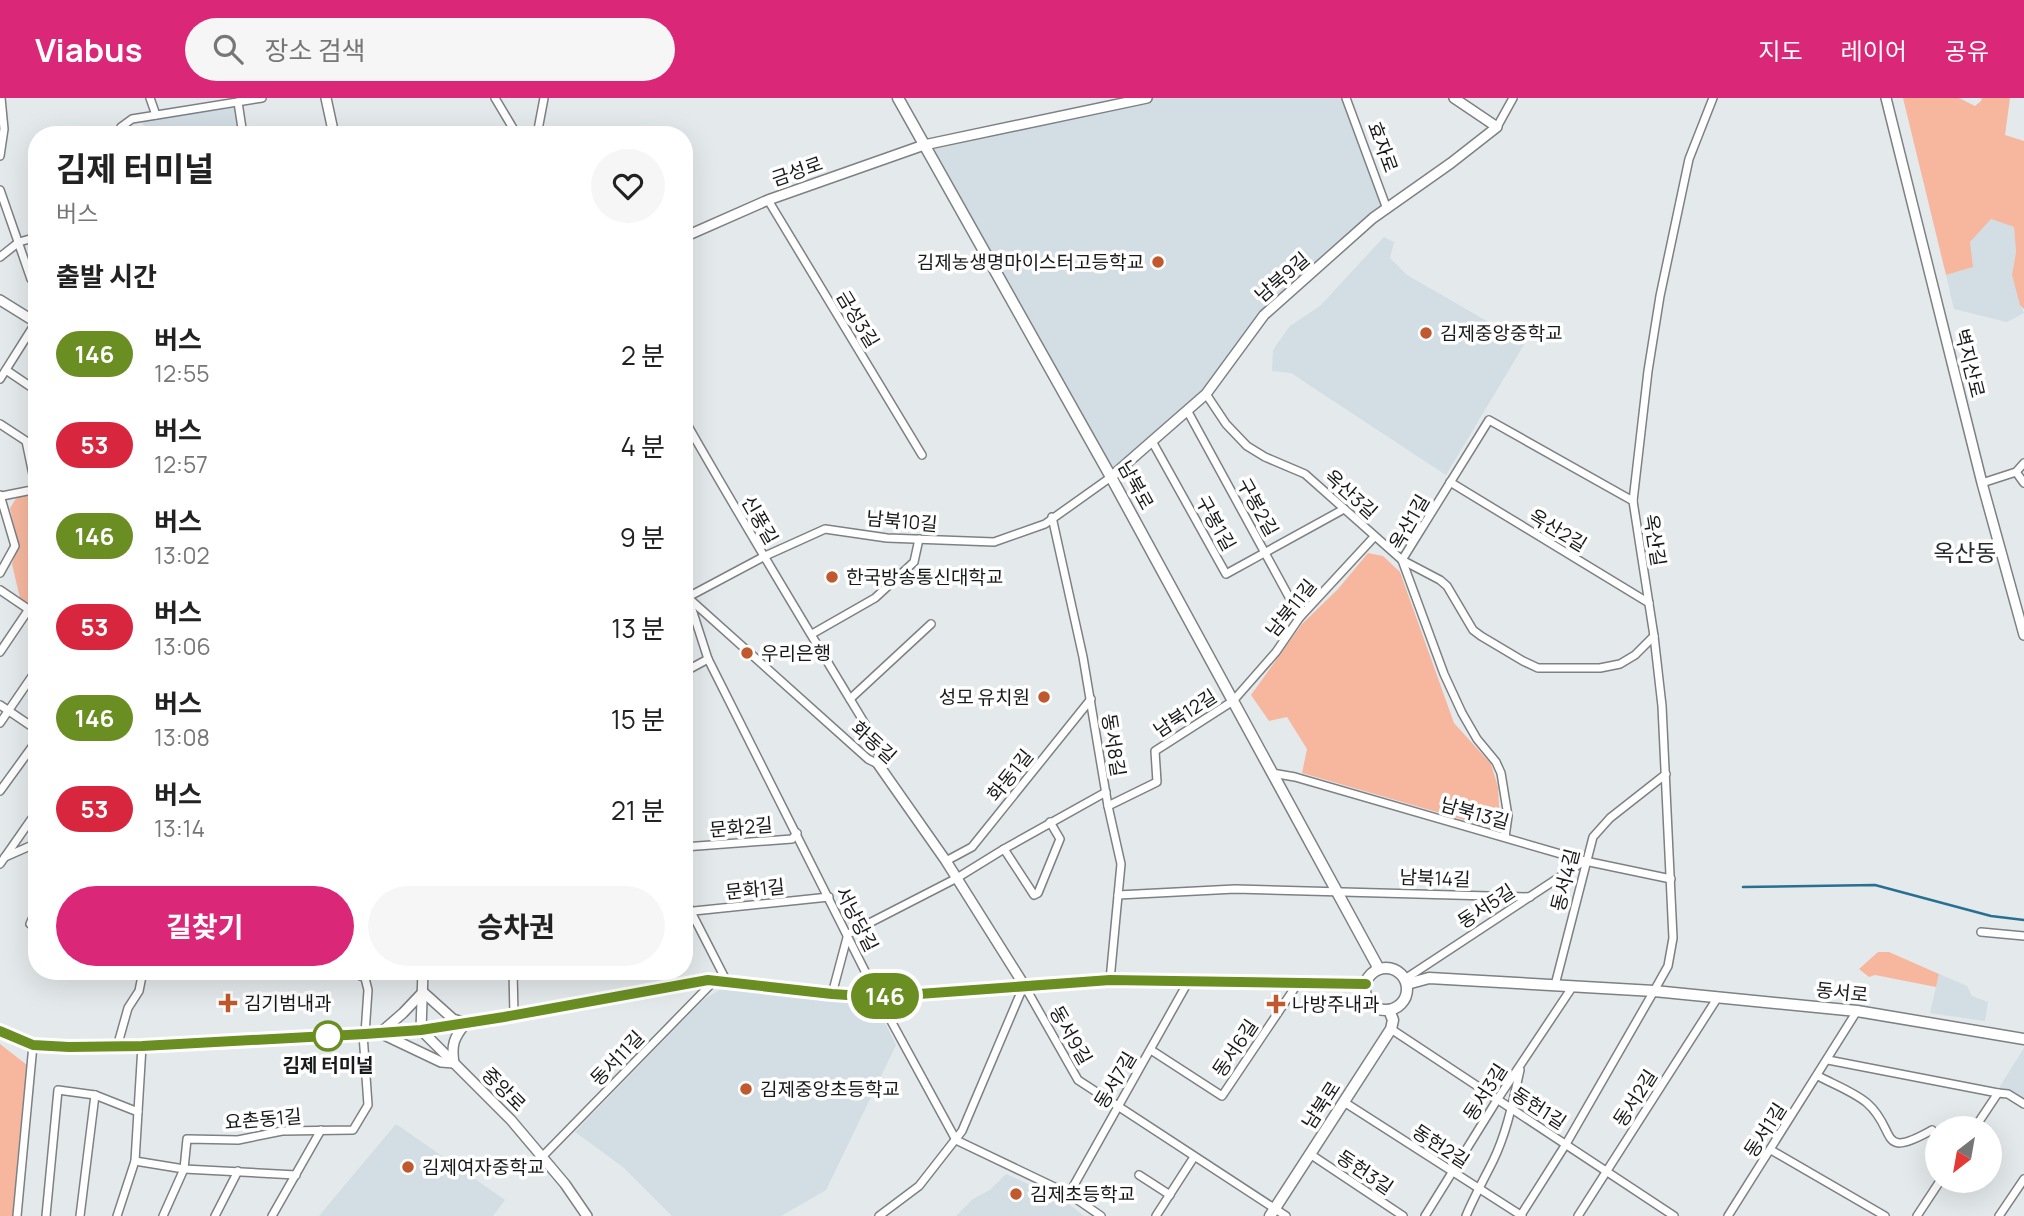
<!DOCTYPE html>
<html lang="ko">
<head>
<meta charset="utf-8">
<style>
  body { margin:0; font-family:Manrope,"Noto Sans KR",sans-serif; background:#f6f6f6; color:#222; height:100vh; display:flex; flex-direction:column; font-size:26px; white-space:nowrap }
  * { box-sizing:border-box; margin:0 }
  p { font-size:23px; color:#767676 }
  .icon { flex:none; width:38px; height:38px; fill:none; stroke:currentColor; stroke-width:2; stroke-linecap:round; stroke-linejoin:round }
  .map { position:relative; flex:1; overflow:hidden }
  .drawer { position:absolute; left:28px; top:28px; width:665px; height:854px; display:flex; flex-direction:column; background:#fff; border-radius:28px; box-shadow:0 7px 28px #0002 }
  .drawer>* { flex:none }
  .badge { padding:0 14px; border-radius:23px; font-size:24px; line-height:46px }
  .needle { width:46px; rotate:211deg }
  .fabs { position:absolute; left:1925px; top:1018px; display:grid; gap:14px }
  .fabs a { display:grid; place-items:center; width:77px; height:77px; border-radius:50%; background:#fff; box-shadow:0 7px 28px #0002; font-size:35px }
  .map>.badge { position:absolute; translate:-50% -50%; box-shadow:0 0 0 4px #fff }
  h2 { padding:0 28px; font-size:26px; line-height:63px }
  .round { display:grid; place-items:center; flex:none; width:74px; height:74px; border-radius:37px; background:#f6f6f6 }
  .head { display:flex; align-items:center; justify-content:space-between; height:119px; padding:0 28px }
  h1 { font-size:33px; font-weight:700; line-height:52px }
  .primary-button { display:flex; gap:14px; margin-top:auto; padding:14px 28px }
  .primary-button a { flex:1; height:80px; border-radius:42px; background:#db2777; color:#fff; font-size:28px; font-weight:700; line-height:80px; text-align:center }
  .primary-button a+a { background:#f6f6f6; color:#222 }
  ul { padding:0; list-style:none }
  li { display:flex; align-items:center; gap:21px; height:91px; padding:0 28px }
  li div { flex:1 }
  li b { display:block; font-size:26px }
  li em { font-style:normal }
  li .badge { min-width:77px; font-weight:700; text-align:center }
  header { display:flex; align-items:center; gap:42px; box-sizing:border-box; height:98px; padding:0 35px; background:#db2777; color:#fff }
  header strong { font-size:33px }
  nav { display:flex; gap:38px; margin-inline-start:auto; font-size:24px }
  .search { width:490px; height:63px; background:#f6f6f6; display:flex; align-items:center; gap:18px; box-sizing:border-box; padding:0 24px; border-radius:38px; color:#767676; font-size:26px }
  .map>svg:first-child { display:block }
  .built { fill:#d2dde4 }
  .green { fill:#f7b79f }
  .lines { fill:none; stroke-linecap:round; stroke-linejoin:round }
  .stream { stroke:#287092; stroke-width:2.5 }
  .minor-casing { stroke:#7d8183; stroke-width:10 }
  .tertiary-casing { stroke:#7d8183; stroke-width:12 }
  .secondary-casing { stroke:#7d8183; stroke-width:13 }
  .minor { stroke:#fff; stroke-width:7 }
  .tertiary { stroke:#fff; stroke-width:9 }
  .secondary { stroke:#fff; stroke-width:10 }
  .line-casing { stroke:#fff; stroke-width:16 }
  .line { stroke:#6b8e23; stroke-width:10 }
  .poi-dot { fill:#c0592d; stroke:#fff; stroke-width:2.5 }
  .stop-dot { fill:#fff; stroke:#6b8e23; stroke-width:3.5 }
  .labels { text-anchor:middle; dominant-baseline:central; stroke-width:7; stroke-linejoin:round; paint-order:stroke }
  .street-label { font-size:19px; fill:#18191a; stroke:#fff }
  .poi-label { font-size:19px; fill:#18191a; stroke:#fff; text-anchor:start }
  .stop-label { font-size:19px; font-weight:bold; fill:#18191a; stroke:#fff }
  .quarter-label { font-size:23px; fill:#292c2e; stroke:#fff }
</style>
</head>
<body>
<header>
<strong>Viabus</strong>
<div class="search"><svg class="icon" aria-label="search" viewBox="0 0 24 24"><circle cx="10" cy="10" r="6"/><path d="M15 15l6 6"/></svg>장소 검색</div>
<nav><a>지도</a><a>레이어</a><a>공유</a></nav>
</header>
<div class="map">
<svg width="2024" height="1118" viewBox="0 0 2024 1118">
  <rect width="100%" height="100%" fill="#e4e9eb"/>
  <g class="built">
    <polygon points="1147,0 1346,0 1387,111 1264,217 1206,296 1111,379 925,47"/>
    <polygon points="235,7 240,37 146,37 142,22"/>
    <polygon points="1991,121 2014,129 2016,154 2012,177 2024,215 2007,224 1954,211 1946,177 1972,169 1970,144"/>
    <polygon points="1384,139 1394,144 1390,160 1407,177 1525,245 1446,377 1291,275 1272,273 1273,252 1290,228 1320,208"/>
    <polygon points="1939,876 1967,888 1972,898 1988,904 1985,923 1930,915"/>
    <polygon points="723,890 863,905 879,913 896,947 826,1092 781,1118 672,1118 623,1069 575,1034 704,901"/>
    <polygon points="2024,950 2024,1000 1999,990"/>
    <polygon points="396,1026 505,1102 493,1118 319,1118"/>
    <polygon points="1006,1076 1065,1103 1084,1118 956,1118 973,1101 990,1092"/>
  </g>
  <g class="green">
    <polygon points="1903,0 1959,0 1975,8 1981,3 1982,0 2010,0 2005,37 2024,43 2024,211 2020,207 2012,177 2016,154 2014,129 1991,121 1970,144 1973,169 1946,177"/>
    <polygon points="37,396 37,511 20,500 12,466 18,448 10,410 17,399"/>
    <polygon points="1368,455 1383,458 1400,474 1454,625 1491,666 1498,689 1500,726 1485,728 1302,675 1307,651 1287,619 1269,623 1251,597 1302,526 1338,491"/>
    <polygon points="1878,854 1889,854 1939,876 1936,889 1875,877 1869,879 1859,871"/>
    <polygon points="0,946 27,967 17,1065 18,1118 0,1118"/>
  </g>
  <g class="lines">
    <polyline class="stream" points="1743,789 1875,787 1991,818 2024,822"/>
    <defs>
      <g id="minor">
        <polyline points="150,0 156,17"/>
        <polyline points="495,0 517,37"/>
        <polyline points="1346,0 1387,111"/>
        <polyline points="238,4 243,37"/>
        <polyline points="1497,29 1513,0"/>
        <polyline points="118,37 121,29 132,21 262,0"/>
        <polyline points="537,37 544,0"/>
        <polyline points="0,58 4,31 1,0"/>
        <polyline points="0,92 31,181 37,187"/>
        <polyline points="768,102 922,357"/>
        <polyline points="0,159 19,144 37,139"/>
        <polyline points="6,272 37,293"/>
        <polyline points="0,281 36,224"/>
        <polyline points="1206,296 1226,326 1247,348 1265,359 1305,376 1402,462 1440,482 1447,488 1473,532 1481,538 1523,563 1538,570 1600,570 1620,566 1635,557 1654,538"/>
        <polyline points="1188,314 1300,519"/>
        <path d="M684,321C747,432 813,540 879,649L878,666L868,661L684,496"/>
        <polyline points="0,326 26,343 36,391"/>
        <polyline points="1153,345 1226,476 1344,411"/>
        <polyline points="2016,374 2024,385"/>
        <polyline points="1450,384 1649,505"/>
        <polyline points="1982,385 2016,374 2024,365"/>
        <polyline points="0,397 15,448 0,475"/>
        <polyline points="2,398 37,391"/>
        <polyline points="1052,419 1083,559 1108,708 1121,766 1110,882"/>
        <polyline points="0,492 37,517"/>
        <polyline points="688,499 708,561 878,899 956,1042 1069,1096 1101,1118"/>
        <polyline points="688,499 763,459 825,431 887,440 994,444 1045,426 1111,379"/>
        <polyline points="812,536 875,500 914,464 919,441"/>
        <polyline points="0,554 29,511"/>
        <polyline points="684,574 708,561"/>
        <polyline points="850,601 931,526"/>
        <polyline points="0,607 37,632"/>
        <polyline points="0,625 37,571"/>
        <polyline points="1272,675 1295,679 1585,763 1671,781"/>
        <polyline points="0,693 37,642"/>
        <polyline points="1108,708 1157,684 1155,653 1233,603 1276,554 1300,519 1374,439"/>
        <polyline points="1505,739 1508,718 1501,675 1496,664 1477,641 1462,615 1444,576 1402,462 1489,322 1633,403"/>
        <polyline points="684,749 792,741 797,735"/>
        <polyline points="1004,751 1034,797 1038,795 1060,741 1050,724"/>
        <polyline points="5,759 37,745"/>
        <polyline points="946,763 972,749 1091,601"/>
        <polyline points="0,766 37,713"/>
        <polyline points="1118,797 1235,791 1530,799"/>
        <polyline points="684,800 727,884"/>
        <polyline points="37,810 30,826 37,831"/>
        <polyline points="684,814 829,799"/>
        <polyline points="1981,834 2024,838"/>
        <polyline points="349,873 365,880 368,892 365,936"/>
        <polyline points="513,873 514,917"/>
        <polyline points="1405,881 1584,763"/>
        <polyline points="1024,887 1078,982 1286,1118"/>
        <polyline points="1555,887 1593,739 1610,720 1666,676"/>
        <polyline points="832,896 848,836 957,780 1004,751 1106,694"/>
        <polyline points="1391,931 1674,1118"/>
        <polyline points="117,949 128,910 139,893 143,873"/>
        <polyline points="1151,952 1222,998 1298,885"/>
        <polyline points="1828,962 1998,995"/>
        <path d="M1818,978C1833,986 1854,994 1867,1005C1898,1032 1877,1063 1932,1032"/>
        <polyline points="1344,1004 1522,1118"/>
        <polyline points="1974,1031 1998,995 2008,996 2024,1006"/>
        <polyline points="1771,1052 1885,1118"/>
        <polyline points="1310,1056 1403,1118"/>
        <polyline points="542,1059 715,882"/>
        <polyline points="135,1063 184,1071 296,1077"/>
        <polyline points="1139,1077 1170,1097"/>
        <polyline points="1069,1096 1188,884"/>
        <polyline points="1521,1117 1566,1046 1654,893 1668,868 1673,840 1662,608 1654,538 1633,403 1648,273 1660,198 1689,61 1713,0"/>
        <polyline points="17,1118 33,947"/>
        <polyline points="46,1118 58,992 95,997 138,1014"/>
        <polyline points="80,1118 95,997"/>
        <polyline points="117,1118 135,1063 142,948"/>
        <polyline points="163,1118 184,1071 187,1041 238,1042 282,1033 353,1032 368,1007 363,936"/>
        <polyline points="215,1118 238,1073"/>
        <polyline points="272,1118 321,1032"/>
        <polyline points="879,1118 919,1088 962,1033 1024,887"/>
        <polyline points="1156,1118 1194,1059"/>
        <polyline points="1425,1118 1497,1002 1573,888"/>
        <path d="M1466,1118C1474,1099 1484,1081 1493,1063C1507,1034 1513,1003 1520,972"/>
        <polyline points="1578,1118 1718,899"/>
        <polyline points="1728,1118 1857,913"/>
        <polyline points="1917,1118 1940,1083"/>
        <polyline points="1999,1118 2024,1081"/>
      </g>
      <g id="tertiary">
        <polyline points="326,0 334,37"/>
        <polyline points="1886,0 1982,385 2024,537"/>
        <polyline points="684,139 768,102 924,47 1147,0"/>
        <polyline points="0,202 37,225"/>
        <polyline points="1111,379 1206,296 1264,217 1373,120 1451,65 1497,29 1454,0"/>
        <polyline points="878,666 946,763 1024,887"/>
        <polyline points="423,873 421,932 511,1022 565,1086 587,1118"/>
        <path d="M423,894L453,921L466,925C454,939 451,947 454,965L441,964L380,935L403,915Z"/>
      </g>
      <g id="secondary">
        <polyline points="898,0 1111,379 1379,871"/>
        <circle cx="1386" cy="891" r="21"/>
        <polyline points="1407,886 1429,880 1654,893 1857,913 2024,941"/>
        <polyline points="0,933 33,947 69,949 142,948 365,936 421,932 504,919 708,882 832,896 878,899 1110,882 1366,886"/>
        <polyline points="1270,1118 1391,931 1393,922 1389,912"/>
      </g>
    </defs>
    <use href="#minor" class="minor-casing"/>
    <use href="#tertiary" class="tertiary-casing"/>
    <use href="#secondary" class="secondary-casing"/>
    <use href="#minor" class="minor"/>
    <use href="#tertiary" class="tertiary"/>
    <use href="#secondary" class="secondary"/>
  </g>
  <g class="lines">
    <defs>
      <polyline id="line" points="0,933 33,947 69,949 142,948 365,936 421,932 504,919 708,882 832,896 878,899 1110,882 1366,886"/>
    </defs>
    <use href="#line" class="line-casing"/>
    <use href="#line" class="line"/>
  </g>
  <g class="poi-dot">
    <circle cx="1158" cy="164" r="7"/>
    <circle cx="1426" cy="235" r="7"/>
    <circle cx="832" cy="479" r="7"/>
    <circle cx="747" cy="555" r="7"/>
    <circle cx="1044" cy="599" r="7"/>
    <path d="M224.5 894.5h7v7h7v7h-7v7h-7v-7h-7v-7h7z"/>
    <path d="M1272.5 895.5h7v7h7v7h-7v7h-7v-7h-7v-7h7z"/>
    <circle cx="746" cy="991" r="7"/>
    <circle cx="408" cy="1069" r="7"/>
    <circle cx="1016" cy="1096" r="7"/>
  </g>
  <circle class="stop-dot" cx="328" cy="938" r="14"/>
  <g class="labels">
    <g class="street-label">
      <text transform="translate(1383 49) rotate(70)">효자로</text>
      <text transform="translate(797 73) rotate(-19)">금성로</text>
      <text transform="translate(1282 179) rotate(-41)">남북9길</text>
      <text transform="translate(858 221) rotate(59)">금성3길</text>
      <text transform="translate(1970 265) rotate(76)">벽지산로</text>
      <text transform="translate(1136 387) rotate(61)">남북로</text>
      <text transform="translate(1351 396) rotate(42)">옥산3길</text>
      <text transform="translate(1258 409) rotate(61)">구봉2길</text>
      <text transform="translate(760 422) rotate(60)">신풍길</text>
      <text transform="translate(902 423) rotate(5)">남북10길</text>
      <text transform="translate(1409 424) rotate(-60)">옥산1길</text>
      <text transform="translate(1216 425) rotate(61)">구봉1길</text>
      <text transform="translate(1558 432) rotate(31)">옥산2길</text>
      <text transform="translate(1655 442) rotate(81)">옥산길</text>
      <text transform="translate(1291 510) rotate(-51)">남북11길</text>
      <text transform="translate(1185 615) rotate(-33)">남북12길</text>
      <text transform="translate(874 644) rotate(42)">화동길</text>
      <text transform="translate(1114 647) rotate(81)">동서8길</text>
      <text transform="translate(1010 677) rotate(-51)">화동1길</text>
      <text transform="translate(1475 715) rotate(16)">남북13길</text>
      <text transform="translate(741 729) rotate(-5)">문화2길</text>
      <text transform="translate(1435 780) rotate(2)">남북14길</text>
      <text transform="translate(1565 782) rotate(-76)">동서4길</text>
      <text transform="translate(755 791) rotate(-6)">문화1길</text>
      <text transform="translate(1486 808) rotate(-33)">동서5길</text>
      <text transform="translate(857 821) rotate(63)">서낭당길</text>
      <text transform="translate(1842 894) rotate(6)">동서로</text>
      <text transform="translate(1071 937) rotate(60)">동서9길</text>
      <text transform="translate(1235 950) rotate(-56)">동서6길</text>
      <text transform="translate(617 960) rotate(-46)">동서11길</text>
      <text transform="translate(1115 982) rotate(-59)">동서7길</text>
      <text transform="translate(504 991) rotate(45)">중앙로</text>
      <text transform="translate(1485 994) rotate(-57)">동서3길</text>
      <text transform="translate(1635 1000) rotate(-57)">동서2길</text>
      <text transform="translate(1321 1007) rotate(-57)">남북로</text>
      <text transform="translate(1539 1010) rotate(33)">동헌1길</text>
      <text transform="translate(263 1021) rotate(-5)">요촌동1길</text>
      <text transform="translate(1765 1032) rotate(-57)">동서1길</text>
      <text transform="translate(1441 1048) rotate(33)">동헌2길</text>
      <text transform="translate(1365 1074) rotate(34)">동헌3길</text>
    </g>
    <g class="poi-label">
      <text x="1144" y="164" text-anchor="end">김제농생명마이스터고등학교</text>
      <text x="1440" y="235">김제중앙중학교</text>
      <text x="846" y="479">한국방송통신대학교</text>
      <text x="761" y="555">우리은행</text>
      <text x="1030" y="599" text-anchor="end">성모 유치원</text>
      <text x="244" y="905">김기범내과</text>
      <text x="1292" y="906">나방주내과</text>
      <text x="760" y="991">김제중앙초등학교</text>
      <text x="422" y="1069">김제여자중학교</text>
      <text x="1030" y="1096">김제초등학교</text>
    </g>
    <g class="stop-label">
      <text x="328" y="967">김제 터미널</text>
    </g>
    <g class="quarter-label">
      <text x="1965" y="454">옥산동</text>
    </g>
  </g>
</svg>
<div class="fabs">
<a><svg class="needle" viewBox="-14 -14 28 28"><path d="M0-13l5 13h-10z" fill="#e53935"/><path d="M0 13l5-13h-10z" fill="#767676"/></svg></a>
</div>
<b class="badge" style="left:885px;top:898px;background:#6b8e23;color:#fff">146</b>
<section class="drawer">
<div class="head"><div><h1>김제 터미널</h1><p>버스</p></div><a class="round"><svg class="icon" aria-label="heart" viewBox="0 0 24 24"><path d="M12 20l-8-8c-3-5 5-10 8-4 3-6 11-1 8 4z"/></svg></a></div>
<h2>출발 시간</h2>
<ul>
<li><span class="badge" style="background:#6b8e23;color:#fff">146</span><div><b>버스</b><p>12:55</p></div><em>2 분</em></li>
<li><span class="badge" style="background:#d7263d;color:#fff">53</span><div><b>버스</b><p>12:57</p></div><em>4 분</em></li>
<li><span class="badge" style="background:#6b8e23;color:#fff">146</span><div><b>버스</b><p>13:02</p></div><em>9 분</em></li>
<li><span class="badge" style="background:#d7263d;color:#fff">53</span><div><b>버스</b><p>13:06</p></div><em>13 분</em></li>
<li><span class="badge" style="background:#6b8e23;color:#fff">146</span><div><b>버스</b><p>13:08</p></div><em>15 분</em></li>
<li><span class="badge" style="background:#d7263d;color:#fff">53</span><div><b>버스</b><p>13:14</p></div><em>21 분</em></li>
</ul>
<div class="primary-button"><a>길찾기</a><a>승차권</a></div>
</section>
</div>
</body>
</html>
